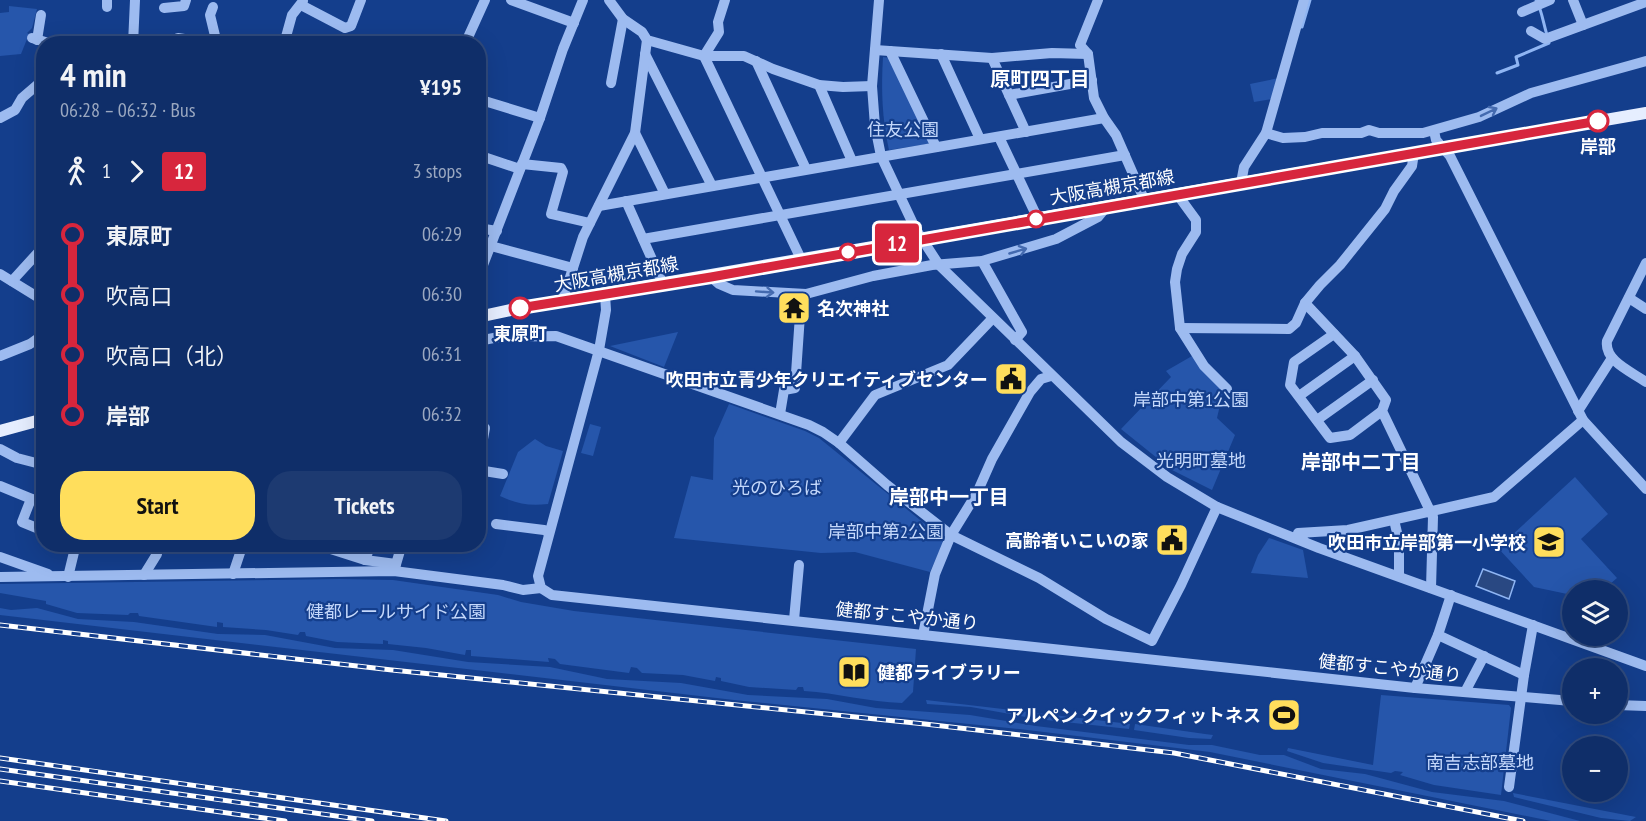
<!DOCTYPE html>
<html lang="en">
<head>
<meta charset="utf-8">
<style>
  body { margin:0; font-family:"PT Sans Narrow","Noto Sans JP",sans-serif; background:#1d3a71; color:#f1f3f6; height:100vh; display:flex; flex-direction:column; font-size:22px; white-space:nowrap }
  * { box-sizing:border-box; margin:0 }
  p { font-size:20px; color:#9ba8c0 }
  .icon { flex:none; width:33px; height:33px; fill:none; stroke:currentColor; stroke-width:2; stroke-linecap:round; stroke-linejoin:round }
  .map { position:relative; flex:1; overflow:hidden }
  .details { position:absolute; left:36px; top:36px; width:450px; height:516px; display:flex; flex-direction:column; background:#0f2e69; border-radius:24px; box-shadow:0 6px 24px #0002,0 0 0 2px #2f4a7d }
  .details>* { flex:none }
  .badge { padding:0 12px; border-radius:4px; font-size:21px; line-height:39px }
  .buttons { position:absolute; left:1562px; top:580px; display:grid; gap:12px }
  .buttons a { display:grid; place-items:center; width:66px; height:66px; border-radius:50%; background:#0f2e69; box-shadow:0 6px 24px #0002,0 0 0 2px #2f4a7d; font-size:30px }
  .map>.badge { position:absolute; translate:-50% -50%; box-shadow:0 0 0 3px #fff }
  .legs { display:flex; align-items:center; gap:9px; height:66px; padding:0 24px; font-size:20px }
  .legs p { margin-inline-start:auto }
  .headline { display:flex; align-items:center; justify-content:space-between; height:102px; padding:0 24px }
  h1 { font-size:33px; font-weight:700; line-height:45px }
  .button { display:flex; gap:12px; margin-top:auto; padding:12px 24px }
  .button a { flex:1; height:69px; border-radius:24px; background:#ffde5c; color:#111; font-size:24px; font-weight:700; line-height:69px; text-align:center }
  .button a+a { background:#1d3a71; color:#f1f3f6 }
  ul { padding:0 24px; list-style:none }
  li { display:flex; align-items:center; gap:21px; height:60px; font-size:22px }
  li i { display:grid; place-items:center; width:9px; height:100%; margin:0 8px; background:currentColor }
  li i::after { content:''; width:15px; height:15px; margin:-8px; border:4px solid; border-radius:50%; background:#0f2e69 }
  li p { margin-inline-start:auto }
  li:first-child i { background:linear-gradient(#0000 50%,currentColor 0) }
  li:last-child i { background:linear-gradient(currentColor 50%,#0000 0) }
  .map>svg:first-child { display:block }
  .green { fill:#2656ab }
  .water { fill:#294882; stroke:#8fb5f3; stroke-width:1.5 }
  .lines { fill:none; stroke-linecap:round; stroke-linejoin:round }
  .stream { stroke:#8fb5f3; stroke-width:3 }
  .minor { stroke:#9dbbf0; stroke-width:10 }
  .major { stroke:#e6eeff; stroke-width:12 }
  .rail-casing { stroke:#fff; stroke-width:5 }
  .rail { stroke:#143e8c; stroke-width:3; stroke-dasharray:9; stroke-linecap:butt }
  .oneway { stroke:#446aaf }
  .line-1-casing { stroke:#fff; stroke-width:14 }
  .line-1 { stroke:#d7263d; stroke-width:9 }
  .stop-1-dot { fill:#fff; stroke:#d7263d; stroke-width:3 }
  .labels { text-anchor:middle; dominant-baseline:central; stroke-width:4.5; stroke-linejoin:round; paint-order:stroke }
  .park-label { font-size:18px; fill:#c4d8fb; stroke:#143e8c }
  .stop-label { font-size:18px; font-weight:bold; fill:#fff; stroke:#143e8c }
  .street-label { font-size:18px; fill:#fff; stroke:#143e8c }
  .poi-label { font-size:18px; font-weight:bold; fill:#fff; stroke:#143e8c; text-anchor:end }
  .neighbourhood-label { font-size:20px; font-weight:bold; fill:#fff; stroke:#143e8c }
</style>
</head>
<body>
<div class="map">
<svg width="1646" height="821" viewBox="0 0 1646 821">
  <rect width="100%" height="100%" fill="#143e8c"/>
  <g class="green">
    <polygon points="9,6 37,9 32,28 27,33 29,34 21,54 0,56 0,13 9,12"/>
    <path d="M883,57L890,58L929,141L928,144L889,150C882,119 881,89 883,57Z"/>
    <polygon points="1279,78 1272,99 1254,102 1250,84"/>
    <polygon points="678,332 664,367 610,346"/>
    <polygon points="1192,356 1223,392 1217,418 1235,435 1212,490 1172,470 1121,429 1171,377 1166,371"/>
    <polygon points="729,404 805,431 819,438 941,537 943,543 930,572 855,552 821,553 674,538 691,476 713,480 714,438"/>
    <polygon points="590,424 601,427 593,456 581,453"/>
    <path d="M535,439L546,446L563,451L548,504C529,506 517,504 500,496L518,452Z"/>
    <polygon points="1575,477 1608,514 1581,539 1617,578 1602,591 1572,591 1572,595 1534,587 1498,548"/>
    <polygon points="1269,538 1303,550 1308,578 1251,573 1258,555"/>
    <path d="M340,579L393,580L498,595L521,602L574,611L916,649L913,692L902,703C869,702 837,693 804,691L803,687H798L796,690L749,687L721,681V678L716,677L715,681L683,675L642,673L637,668L631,667L629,673L560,664L555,659L548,658L549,662L471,656V650H466L465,655L426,648L388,644V641L383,640V644L337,642L306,636L305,632H300L298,635L266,630L223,627V623L217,622V627L139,616L138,613H130L128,615L77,613L46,604V601L0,593V584Z"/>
    <polygon points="0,608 11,610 37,608 78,619 134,622 218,634 265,635 335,648 393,650 468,662 550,667 607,679 681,683 748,695 827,699 876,708 970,715 1036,726 1189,745 1212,745 1260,755 1284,755 1321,769 1365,774 1432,792 1504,801 1580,821 1551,821 1210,752 1019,729 734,700 0,615"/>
    <polygon points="1381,695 1509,705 1511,708 1501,795 1434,785 1400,775 1403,772 1395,771 1391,773 1323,763 1287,751 1288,748 1373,765"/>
    <polygon points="926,700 1130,724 1129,729 1037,719 971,707 927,704"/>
    <polygon points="1135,724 1205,734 1213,735 1211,739 1189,738 1134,730"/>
    <polygon points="1513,793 1636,817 1630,821 1601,818 1514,797"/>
  </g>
  <polygon class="water" points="1483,569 1515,581 1509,599 1476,586"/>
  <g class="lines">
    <g class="stream">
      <path d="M1536,0C1541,7 1544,26 1547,35"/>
      <polyline points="1302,27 1310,0"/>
      <polyline points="1497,73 1518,65 1516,57 1549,43 1549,41"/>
    </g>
    <g class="minor">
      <polyline points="107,0 107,7"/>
      <polyline points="511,0 574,23"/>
      <polyline points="609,0 623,19 642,32 647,40 704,56 744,56 773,69 819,85 843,87 872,86"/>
      <polyline points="725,0 718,22 719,32 704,56 801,259"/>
      <polyline points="879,0 872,86 875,126 881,156 915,228 939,265 1121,442 1167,477 1217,507 1319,548 1646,666"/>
      <polyline points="1098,0 1080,45 1088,54 1094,98 1104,118 1116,135 1144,199"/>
      <polyline points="1573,0 1583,25"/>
      <polyline points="301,5 345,28 351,26 361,0"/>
      <polyline points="213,7 210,15 217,44"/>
      <polyline points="164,8 184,6 186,0"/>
      <polyline points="1522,12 1550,0"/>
      <polyline points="1531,31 1545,39 1646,2"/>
      <polyline points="32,38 52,44"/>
      <polyline points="37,40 41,15"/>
      <polyline points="133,44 135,0"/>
      <polyline points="165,44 178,38 216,44"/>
      <polyline points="250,44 257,41 284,43"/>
      <polyline points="284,44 292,15 303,1"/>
      <polyline points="465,44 485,0"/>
      <polyline points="875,50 992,58 1052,53 1088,54"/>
      <polyline points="890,51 936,147"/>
      <polyline points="645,54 712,186"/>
      <polyline points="941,54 980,139"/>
      <polyline points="992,58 1026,132"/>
      <polyline points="756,61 806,169"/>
      <polyline points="611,83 623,19"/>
      <polyline points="819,85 852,161"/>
      <polyline points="1009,95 1092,80"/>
      <polyline points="478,99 540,118"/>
      <polyline points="0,118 15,110 22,98 44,79"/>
      <polyline points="1434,131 1436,140 1450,156 1583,420 1646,489"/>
      <polyline points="635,133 665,194"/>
      <polyline points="1266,133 1283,138 1305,137 1322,133 1361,133 1369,130 1379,133 1423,133 1479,117 1531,93 1646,61"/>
      <polyline points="999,137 1038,219"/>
      <polyline points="478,155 520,169"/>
      <polyline points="522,164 561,168 563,172 551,214 590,223"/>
      <polyline points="1241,183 1244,167 1266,133 1304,0"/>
      <polyline points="1177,194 1196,220 1196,232 1182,254 1177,269 1175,282 1180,328 1204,366 1227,389"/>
      <polyline points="626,201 663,284"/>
      <polyline points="599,206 1104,118"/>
      <polyline points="478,228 497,231"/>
      <polyline points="643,239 1125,155"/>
      <polyline points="491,246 573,268"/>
      <polyline points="982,261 1022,332 1015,340"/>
      <path d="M1646,263L1607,341C1604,361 1632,372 1646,382"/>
      <polyline points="0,274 44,301"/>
      <polyline points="711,277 719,284 733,290 806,294 873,276 932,265 982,261 1056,239 1098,217 1107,206"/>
      <polyline points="478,278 540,118 563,49 583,0"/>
      <polyline points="12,281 44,246"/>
      <polyline points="605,295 606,310 599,350 538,576 541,588 552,595 1415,688 1572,701"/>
      <polyline points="1629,298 1646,309"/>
      <polyline points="562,302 583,237 635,133 647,40"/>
      <polyline points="1305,303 1355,356 1386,400 1382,411 1433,517 1431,588"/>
      <polyline points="1180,328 1289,329 1296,323 1305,303 1320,285 1340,265 1385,209 1394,191 1412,166 1414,153"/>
      <polyline points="1334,334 1294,362 1290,385 1330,438 1350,435 1382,411"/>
      <polyline points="478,341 499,337 556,336 809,425 823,432 839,443 887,485 951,535 1039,578 1106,619 1152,641 1181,585 1217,507"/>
      <polyline points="0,356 30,344 44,334"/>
      <polyline points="1299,396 1355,356"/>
      <polyline points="1578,411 1612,358"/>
      <polyline points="780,414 784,390 795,388 800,315"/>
      <polyline points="1317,420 1373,380"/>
      <polyline points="478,427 485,428 478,466"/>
      <polyline points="839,443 875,395 948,365 992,319"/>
      <polyline points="0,449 17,458 44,465"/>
      <polyline points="478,470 503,474"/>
      <polyline points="0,486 44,504"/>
      <polyline points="31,499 22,522 44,531"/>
      <polyline points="1394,520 1399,541 1399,576"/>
      <polyline points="496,524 544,530 549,532"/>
      <polyline points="1304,541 1298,533 1348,530 1494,497 1583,420"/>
      <polyline points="315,544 365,560 396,564"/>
      <polyline points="0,557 48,574"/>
      <polyline points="365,560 371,544"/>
      <polyline points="394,571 402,544"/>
      <polyline points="233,574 243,544"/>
      <polyline points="144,575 157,554 158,544"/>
      <polyline points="0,577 394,571 503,585 523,590 541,588"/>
      <polyline points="68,577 76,544"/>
      <polyline points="794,620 799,565"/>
      <polyline points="923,635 935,574 951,535 977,493 992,459 1030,392 1041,379 1051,376"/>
      <polyline points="1438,635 1524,675"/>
      <polyline points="1415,688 1438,635 1451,595"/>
      <polyline points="1465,692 1484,656"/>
      <polyline points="1617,705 1646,706"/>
      <polyline points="1509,787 1524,675 1533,625"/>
    </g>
    <g class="major">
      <polyline points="478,317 520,308 1646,113"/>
      <polyline points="0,431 44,419"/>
    </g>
    <defs>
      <g id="rail">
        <polyline points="0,625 392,670 925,724 1174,753 1523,821"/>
        <polyline points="0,758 446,821"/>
        <polyline points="0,769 372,821"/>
        <polyline points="0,781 285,821"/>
      </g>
    </defs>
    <use href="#rail" class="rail-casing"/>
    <use href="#rail" class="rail"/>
  </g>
  <defs><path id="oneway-shaft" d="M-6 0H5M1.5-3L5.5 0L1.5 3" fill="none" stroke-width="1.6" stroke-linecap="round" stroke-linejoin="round" transform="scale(1.5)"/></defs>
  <g class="oneway">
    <use href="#oneway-shaft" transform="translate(1489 112) rotate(-26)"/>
    <use href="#oneway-shaft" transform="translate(1018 251) rotate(-16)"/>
    <use href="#oneway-shaft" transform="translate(765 292) rotate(4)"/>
  </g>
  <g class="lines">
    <defs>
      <polyline id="line-1" points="520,308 711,277 1598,121"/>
    </defs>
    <use href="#line-1" class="line-1-casing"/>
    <use href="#line-1" class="line-1"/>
  </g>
  <defs>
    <symbol id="temple-square" viewBox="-11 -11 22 22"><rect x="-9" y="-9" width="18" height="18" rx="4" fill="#ffde5c" stroke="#143e8c"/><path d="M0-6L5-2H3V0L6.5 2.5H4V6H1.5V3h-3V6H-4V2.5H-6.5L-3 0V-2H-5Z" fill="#111"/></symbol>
    <symbol id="civic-square" viewBox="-11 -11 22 22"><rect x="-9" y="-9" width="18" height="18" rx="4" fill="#ffde5c" stroke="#143e8c"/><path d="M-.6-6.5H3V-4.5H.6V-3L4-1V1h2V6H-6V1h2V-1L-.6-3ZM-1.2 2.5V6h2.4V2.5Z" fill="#111"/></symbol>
    <symbol id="school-square" viewBox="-11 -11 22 22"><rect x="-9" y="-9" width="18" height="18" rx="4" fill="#ffde5c" stroke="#143e8c"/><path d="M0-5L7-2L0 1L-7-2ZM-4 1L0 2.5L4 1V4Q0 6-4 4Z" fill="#111"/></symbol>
    <symbol id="library-square" viewBox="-11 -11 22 22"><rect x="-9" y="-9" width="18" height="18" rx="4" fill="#ffde5c" stroke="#143e8c"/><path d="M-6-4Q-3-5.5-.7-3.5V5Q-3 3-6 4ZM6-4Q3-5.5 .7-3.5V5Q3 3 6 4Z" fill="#111"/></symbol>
    <symbol id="stadium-square" viewBox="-11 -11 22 22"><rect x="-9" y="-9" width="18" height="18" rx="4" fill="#ffde5c" stroke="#143e8c"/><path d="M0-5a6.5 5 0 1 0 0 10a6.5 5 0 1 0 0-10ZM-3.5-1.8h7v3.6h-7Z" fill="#111"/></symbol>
  </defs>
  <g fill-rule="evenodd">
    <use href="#temple-square" x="775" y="289" width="38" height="38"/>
    <use href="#civic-square" x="992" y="360" width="38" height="38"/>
    <use href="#civic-square" x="1153" y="521" width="38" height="38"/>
    <use href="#school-square" x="1530" y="523" width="38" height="38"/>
    <use href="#library-square" x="835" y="653" width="38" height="38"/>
    <use href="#stadium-square" x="1265" y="696" width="38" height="38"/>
  </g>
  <g class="stop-1-dot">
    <circle cx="1598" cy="121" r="10"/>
    <circle cx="1036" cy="219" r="8"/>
    <circle cx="848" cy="252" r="8"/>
    <circle cx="520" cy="308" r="10"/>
  </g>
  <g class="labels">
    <g class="park-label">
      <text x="903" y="129">住友公園</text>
      <text x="1191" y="399">岸部中第1公園</text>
      <text x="1201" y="460">光明町墓地</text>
      <text x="777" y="487">光のひろば</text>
      <text x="886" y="531">岸部中第2公園</text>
      <text x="396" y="611">健都レールサイド公園</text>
      <text x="1480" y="762">南吉志部墓地</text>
    </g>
    <g class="stop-label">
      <text x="1598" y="146">岸部</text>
      <text x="520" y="333">東原町</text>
    </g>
    <g class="street-label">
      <text transform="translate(1112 187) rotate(-10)">大阪高槻京都線</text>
      <text transform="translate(616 274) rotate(-10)">大阪高槻京都線</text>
      <text transform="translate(907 616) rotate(6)">健都すこやか通り</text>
      <text transform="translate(1390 668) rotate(6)">健都すこやか通り</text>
    </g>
    <g class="poi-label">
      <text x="817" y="308" text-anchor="start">名次神社</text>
      <text x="988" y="379">吹田市立青少年クリエイティブセンター</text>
      <text x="1149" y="540">高齢者いこいの家</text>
      <text x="1526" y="542">吹田市立岸部第一小学校</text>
      <text x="877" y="672" text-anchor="start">健都ライブラリー</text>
      <text x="1261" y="715">アルペン クイックフィットネス</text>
    </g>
    <g class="neighbourhood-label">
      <text x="1040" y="79">原町四丁目</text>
      <text x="1361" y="462">岸部中二丁目</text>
      <text x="949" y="497">岸部中一丁目</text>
    </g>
  </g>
</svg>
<div class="buttons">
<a><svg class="icon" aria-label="layers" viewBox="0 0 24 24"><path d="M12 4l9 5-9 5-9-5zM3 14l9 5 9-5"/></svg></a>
<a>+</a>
<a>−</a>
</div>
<b class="badge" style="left:897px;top:243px;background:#d7263d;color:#fff">12</b>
<section class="details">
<div class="headline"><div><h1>4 min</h1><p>06:28 – 06:32 · Bus</p></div><b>¥195</b></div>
<div class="legs"><svg class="icon" aria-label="walk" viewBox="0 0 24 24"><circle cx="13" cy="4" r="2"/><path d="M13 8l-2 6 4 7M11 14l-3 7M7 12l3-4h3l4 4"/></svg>1<svg class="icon" aria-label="forward" viewBox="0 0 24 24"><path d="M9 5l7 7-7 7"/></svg><b class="badge" style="background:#d7263d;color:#fff">12</b><p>3 stops</p></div>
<ul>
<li><i style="color:#d7263d"></i><b>東原町</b><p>06:29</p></li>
<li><i style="color:#d7263d"></i><span>吹高口</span><p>06:30</p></li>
<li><i style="color:#d7263d"></i><span>吹高口（北）</span><p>06:31</p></li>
<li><i style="color:#d7263d"></i><b>岸部</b><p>06:32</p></li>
</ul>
<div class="button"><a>Start</a><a>Tickets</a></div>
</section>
</div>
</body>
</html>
